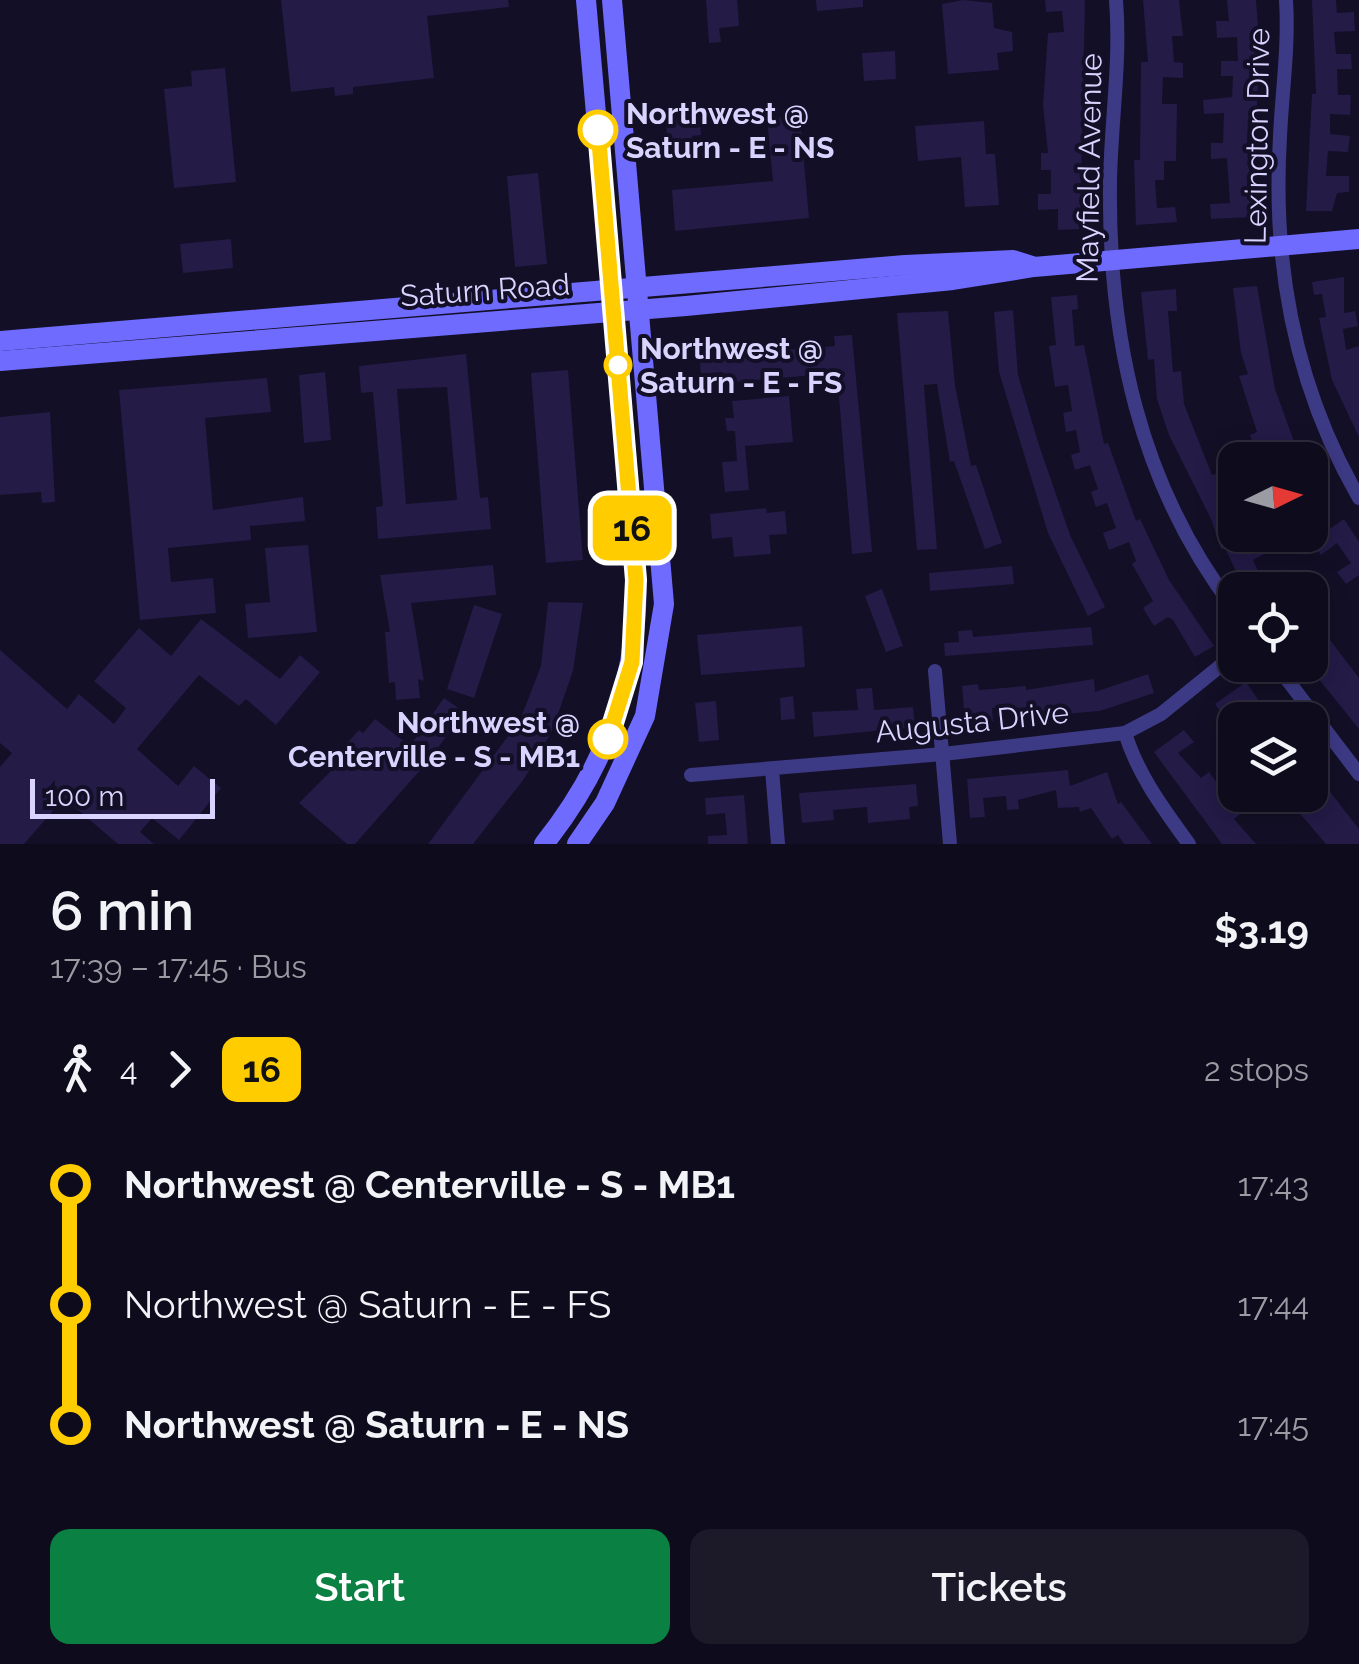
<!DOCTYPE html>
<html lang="en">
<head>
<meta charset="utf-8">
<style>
  body { margin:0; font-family:Raleway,sans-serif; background:#1c1929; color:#f1f3f6; height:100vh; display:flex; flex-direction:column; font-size:38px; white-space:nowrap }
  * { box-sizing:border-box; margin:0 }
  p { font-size:32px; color:#9b9ba3 }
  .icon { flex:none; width:55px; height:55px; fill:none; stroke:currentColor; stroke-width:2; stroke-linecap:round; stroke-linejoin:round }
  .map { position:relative; height:844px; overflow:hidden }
  .details { display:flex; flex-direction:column; background:#0e0b1c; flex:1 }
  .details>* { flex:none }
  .badge { padding:0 20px; border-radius:15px; font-size:35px; line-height:65px }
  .needle { width:65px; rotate:85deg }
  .tools { position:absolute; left:1218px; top:442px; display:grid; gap:20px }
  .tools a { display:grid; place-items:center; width:110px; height:110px; border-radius:20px; background:#0e0b1c; box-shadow:0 5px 25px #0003,0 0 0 2px #2e2b3b; font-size:50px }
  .scale { position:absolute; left:30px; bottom:25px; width:185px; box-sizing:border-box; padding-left:10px; border:5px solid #d9d4ff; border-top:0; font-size:28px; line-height:35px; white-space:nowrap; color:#d9d4ff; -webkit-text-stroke:8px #130f26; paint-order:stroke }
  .map>.badge { position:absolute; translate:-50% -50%; box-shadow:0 0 0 5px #fff }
  .legs { display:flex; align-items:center; gap:15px; height:110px; padding:0 50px; font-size:32px }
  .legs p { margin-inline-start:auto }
  .overview { display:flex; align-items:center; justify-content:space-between; height:170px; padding:0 50px }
  h1 { font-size:55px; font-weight:600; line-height:75px }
  .button { display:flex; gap:20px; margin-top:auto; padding:20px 50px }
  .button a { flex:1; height:115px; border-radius:20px; background:#0b8043; color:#fff; font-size:40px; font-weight:600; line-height:115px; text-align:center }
  .button a+a { background:#1c1929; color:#f1f3f6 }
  ul { padding:0 50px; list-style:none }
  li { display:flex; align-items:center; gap:35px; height:120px; font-size:38px }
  li i { display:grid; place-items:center; width:15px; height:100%; margin:0 12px; background:currentColor }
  li i::after { content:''; width:25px; height:25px; margin:-12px; border:8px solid; border-radius:50%; background:#0e0b1c }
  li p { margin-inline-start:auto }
  li:first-child i { background:linear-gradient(#0000 50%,currentColor 0) }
  li:last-child i { background:linear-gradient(currentColor 50%,#0000 0) }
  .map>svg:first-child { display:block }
  .building { fill:#241b47; fill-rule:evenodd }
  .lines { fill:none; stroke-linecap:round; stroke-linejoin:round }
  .street { stroke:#3d3a85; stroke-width:14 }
  .secondary { stroke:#6f6bff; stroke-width:20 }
  .line-1-casing { stroke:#fff; stroke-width:22 }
  .line-1 { stroke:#fc0; stroke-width:15 }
  .stop-1-dot { fill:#fff; stroke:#fc0; stroke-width:5 }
  .labels { text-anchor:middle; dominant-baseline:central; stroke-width:8; stroke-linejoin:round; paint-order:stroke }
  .stop-label { font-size:30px; font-weight:bold; fill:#d9d4ff; stroke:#130f26; text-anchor:start }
  .street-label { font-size:30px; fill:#d9d4ff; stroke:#130f26 }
</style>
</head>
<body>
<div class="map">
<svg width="1359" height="844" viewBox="0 0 1359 844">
  <rect width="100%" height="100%" fill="#130f26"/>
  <g class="building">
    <polygon points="281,0 508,0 509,7 427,16 434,78 353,87 353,94 335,96 334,87 291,92"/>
    <polygon points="706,0 737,0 739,26 719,28 721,42 709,43"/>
    <polygon points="816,0 863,0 863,7 817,11"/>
    <polygon points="963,0 992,3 994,28 1012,32 1013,51 997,53 999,70 948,74 942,4"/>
    <polygon points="1045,0 1085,0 1080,229 1058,230 1058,209 1038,210 1038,194 1051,194 1051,170 1041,170 1041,153 1048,153 1043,105 1048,33 1064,32 1062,11 1046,12"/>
    <polygon points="1143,0 1179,0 1183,36 1172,36 1174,62 1183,63 1183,78 1163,77 1162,104 1177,104 1176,161 1164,161 1164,180 1155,180 1157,208 1175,207 1177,222 1136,225 1134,160 1140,160 1141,62 1148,62"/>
    <polygon points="1227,0 1256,0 1260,53 1256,119 1248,119 1247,143 1253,217 1211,219 1210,204 1230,203 1227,158 1211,159 1211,143 1223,143 1224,113 1204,114 1203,100 1232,97 1233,76 1221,76 1221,61 1238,61 1237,37 1217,38 1216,21 1229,21"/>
    <polygon points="1312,0 1336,0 1337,13 1354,12 1355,31 1334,32 1336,54 1351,54 1352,69 1337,69 1338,95 1351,95 1350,115 1330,114 1330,134 1350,136 1348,152 1328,151 1326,176 1349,176 1349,192 1337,193 1332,211 1306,211 1312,94 1316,94"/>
    <polygon points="895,51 896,79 864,81 862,53"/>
    <polygon points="225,68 236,182 174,188 164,89 192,86 191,71"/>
    <polygon points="700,116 701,135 692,136 693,148 668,150 666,119"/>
    <polygon points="800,116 809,218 675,231 672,190 773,181 767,119"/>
    <polygon points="984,121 986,154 995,154 999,205 965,207 961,157 918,161 915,126"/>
    <polygon points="538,173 547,264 515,267 507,176"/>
    <polygon points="231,239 233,268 183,273 180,244"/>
    <polygon points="1344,277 1344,313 1355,311 1358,326 1343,329 1346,350 1359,346 1359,437 1332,380 1319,318 1326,317 1322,294 1314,295 1312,282"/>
    <polygon points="1257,286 1275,389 1295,444 1307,444 1308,460 1282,460 1276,441 1255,449 1250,435 1257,432 1239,376 1248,374 1241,353 1233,288"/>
    <polygon points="1176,289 1177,311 1168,311 1173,372 1181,371 1184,404 1212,475 1216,474 1235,512 1235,535 1243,549 1262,539 1268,552 1253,560 1263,582 1282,569 1290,580 1276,590 1245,590 1225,548 1221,549 1211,519 1169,435 1157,399 1154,359 1148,360 1141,292"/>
    <polygon points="1077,295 1078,309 1072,310 1075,346 1084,345 1104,444 1108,443 1136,521 1140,519 1169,580 1214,646 1195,657 1173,620 1168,617 1154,626 1143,608 1153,601 1132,564 1136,561 1129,542 1109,550 1103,533 1116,528 1107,503 1096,507 1091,492 1098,489 1090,465 1075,470 1071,455 1080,452 1076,430 1066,432 1063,413 1072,411 1068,385 1055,387 1049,346 1056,345 1051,297"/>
    <polygon points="1013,310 1018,375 1039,445 1070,535 1105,607 1088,616 1048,533 999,372 994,312"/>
    <polygon points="948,311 955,385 971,466 976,465 1002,543 985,549 954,461 950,462 937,384 924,385 937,549 917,550 897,313"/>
    <polygon points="852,335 872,552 852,554 837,373 732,382 733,394 724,395 722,372 701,374 699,350 706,336 713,342 733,341 734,354 835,346 834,336"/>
    <path d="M466,354L480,498L488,497L491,529L378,539L376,507L383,506L373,392L361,393L359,366ZM447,387L457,500L406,504L397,389Z"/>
    <polygon points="568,370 583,560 546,563 531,373"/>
    <polygon points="325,372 331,440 304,443 299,375"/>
    <polygon points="267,378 271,412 205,418 213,510 303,497 305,521 250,526 251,540 168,548 171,582 213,578 216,613 140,620 119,390"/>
    <polygon points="789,396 793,442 745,446 749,490 725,492 722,462 737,461 735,431 727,431 725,418 734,418 732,401"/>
    <polygon points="50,412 55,502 42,503 41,492 0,495 0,417"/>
    <polygon points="766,508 767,513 785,511 787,534 769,535 771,554 734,557 732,537 712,539 710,514"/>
    <polygon points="1344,519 1359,542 1359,575 1346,584 1337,572 1351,563 1337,543 1321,555 1312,541"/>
    <polygon points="308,545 317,632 248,638 245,604 270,602 265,548"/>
    <polygon points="493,565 496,595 411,603 424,681 418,679 420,698 396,700 395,682 389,683 385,632 390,632 380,575"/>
    <polygon points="1012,566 1014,584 930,591 929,573"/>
    <polygon points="882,589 903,646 886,652 865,596"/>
    <polygon points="548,602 583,603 573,671 552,731 524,779 473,844 428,844 520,720 541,666"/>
    <polygon points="474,605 502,614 474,698 447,689"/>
    <polygon points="201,619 280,679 300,655 320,672 276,725 246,699 239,706 199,675 137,749 178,786 194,766 221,788 179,840 152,818 140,832 154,844 118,844 64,798 24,844 0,844 0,767 12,753 0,743 0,650 67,709 79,694 114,724 126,708 94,681 139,628 171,656"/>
    <polygon points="802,626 805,667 701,675 697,635"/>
    <polygon points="1091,627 1093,645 945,656 944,643 959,642 958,631 972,630 973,637"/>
    <polygon points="1310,631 1319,642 1327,636 1359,678 1359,729 1310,668"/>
    <polygon points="1148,674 1154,693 1100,711 1016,718 1015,706 992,708 993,721 965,724 962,686 978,684 979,690 1026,686 1026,690 1094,679 1095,692"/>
    <polygon points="1246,682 1272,720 1245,720 1236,708 1224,716 1215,704"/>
    <polygon points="872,688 874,710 913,707 915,727 814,737 812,712 858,710 856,689"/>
    <polygon points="793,696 795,719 781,720 780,698"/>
    <polygon points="444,698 464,712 429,760 355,844 347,844 299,803 331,771 326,767 359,730 363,733 375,719 410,746"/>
    <polygon points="716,701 719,740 699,742 695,703"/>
    <polygon points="1184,730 1194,742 1178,753 1201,778 1209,772 1240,814 1234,819 1256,844 1222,844 1154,752"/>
    <polygon points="1310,766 1359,829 1359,844 1326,844 1284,795 1310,795"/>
    <polygon points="1068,770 1070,786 1107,772 1118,804 1121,802 1152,844 1124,844 1118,835 1112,839 1091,808 1080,812 1079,807 1058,808 1056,790 1018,800 1019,809 1007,810 1006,796 983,798 985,817 970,818 967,779"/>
    <polygon points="916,784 918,806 909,807 910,819 868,823 867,807 833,810 834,820 802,823 799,793"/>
    <polygon points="744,795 748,844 708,844 708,836 727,835 725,813 706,815 705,798"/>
  </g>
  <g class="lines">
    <g class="street">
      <path d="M1116,0C1121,61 1111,121 1110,182C1108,337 1139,485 1235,610"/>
      <path d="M1286,0C1289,47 1282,91 1280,137C1272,266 1295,387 1359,498"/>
      <polyline points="1276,665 1359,774"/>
      <polyline points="935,671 950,844"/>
      <path d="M1125,733C1138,775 1163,808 1189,844"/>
      <polyline points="772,769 778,844"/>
      <polyline points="691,775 943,754 1125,733 1161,714 1235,654"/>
    </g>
    <g class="secondary">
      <polyline points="0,341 905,265 1013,260 1032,266"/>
      <polyline points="0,361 686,306 953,280 1034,267 1359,239"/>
      <path d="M544,844C608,764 641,671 636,569L586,0"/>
      <polyline points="577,844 605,803 645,716 664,604 612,0"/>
    </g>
  </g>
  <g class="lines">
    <defs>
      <polyline id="line-1" points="598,130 636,580 632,662 608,739"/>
    </defs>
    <use href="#line-1" class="line-1-casing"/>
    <use href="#line-1" class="line-1"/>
  </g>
  <g class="stop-1-dot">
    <circle cx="598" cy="130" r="18"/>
    <circle cx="618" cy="365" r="12"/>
    <circle cx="608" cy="739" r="18"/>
  </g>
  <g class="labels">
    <g class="stop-label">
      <text x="626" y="113">Northwest @<tspan x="626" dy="34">Saturn - E - NS</tspan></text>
      <text x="640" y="348">Northwest @<tspan x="640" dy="34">Saturn - E - FS</tspan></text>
      <text x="580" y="722" text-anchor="end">Northwest @<tspan x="580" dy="34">Centerville - S - MB1</tspan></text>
    </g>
    <g class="street-label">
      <text transform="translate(1257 136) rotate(-89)">Lexington Drive</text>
      <text transform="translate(1089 168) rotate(-89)">Mayfield Avenue</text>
      <text transform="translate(485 290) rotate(-4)">Saturn Road</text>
      <text transform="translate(972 722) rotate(-6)">Augusta Drive</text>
    </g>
  </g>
</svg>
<div class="tools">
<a><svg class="needle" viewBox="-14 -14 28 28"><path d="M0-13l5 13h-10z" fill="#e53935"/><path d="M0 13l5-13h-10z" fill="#9b9ba3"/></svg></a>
<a><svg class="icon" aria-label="locate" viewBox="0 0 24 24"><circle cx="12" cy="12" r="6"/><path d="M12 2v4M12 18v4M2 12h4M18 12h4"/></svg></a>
<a><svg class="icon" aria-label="layers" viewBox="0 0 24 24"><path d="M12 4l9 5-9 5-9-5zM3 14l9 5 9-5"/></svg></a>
</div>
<div class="scale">100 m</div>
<b class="badge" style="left:632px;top:528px;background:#fc0;color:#111">16</b>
</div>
<section class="details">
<div class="overview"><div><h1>6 min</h1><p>17:39 – 17:45 · Bus</p></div><b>$3.19</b></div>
<div class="legs"><svg class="icon" aria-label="walk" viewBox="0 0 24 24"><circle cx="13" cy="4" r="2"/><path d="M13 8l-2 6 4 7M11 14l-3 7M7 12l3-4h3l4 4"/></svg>4<svg class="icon" aria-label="forward" viewBox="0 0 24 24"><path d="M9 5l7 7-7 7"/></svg><b class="badge" style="background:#fc0;color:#111">16</b><p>2 stops</p></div>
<ul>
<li><i style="color:#fc0"></i><b>Northwest @ Centerville - S - MB1</b><p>17:43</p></li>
<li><i style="color:#fc0"></i><span>Northwest @ Saturn - E - FS</span><p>17:44</p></li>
<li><i style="color:#fc0"></i><b>Northwest @ Saturn - E - NS</b><p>17:45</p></li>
</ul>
<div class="button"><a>Start</a><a>Tickets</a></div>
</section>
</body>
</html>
